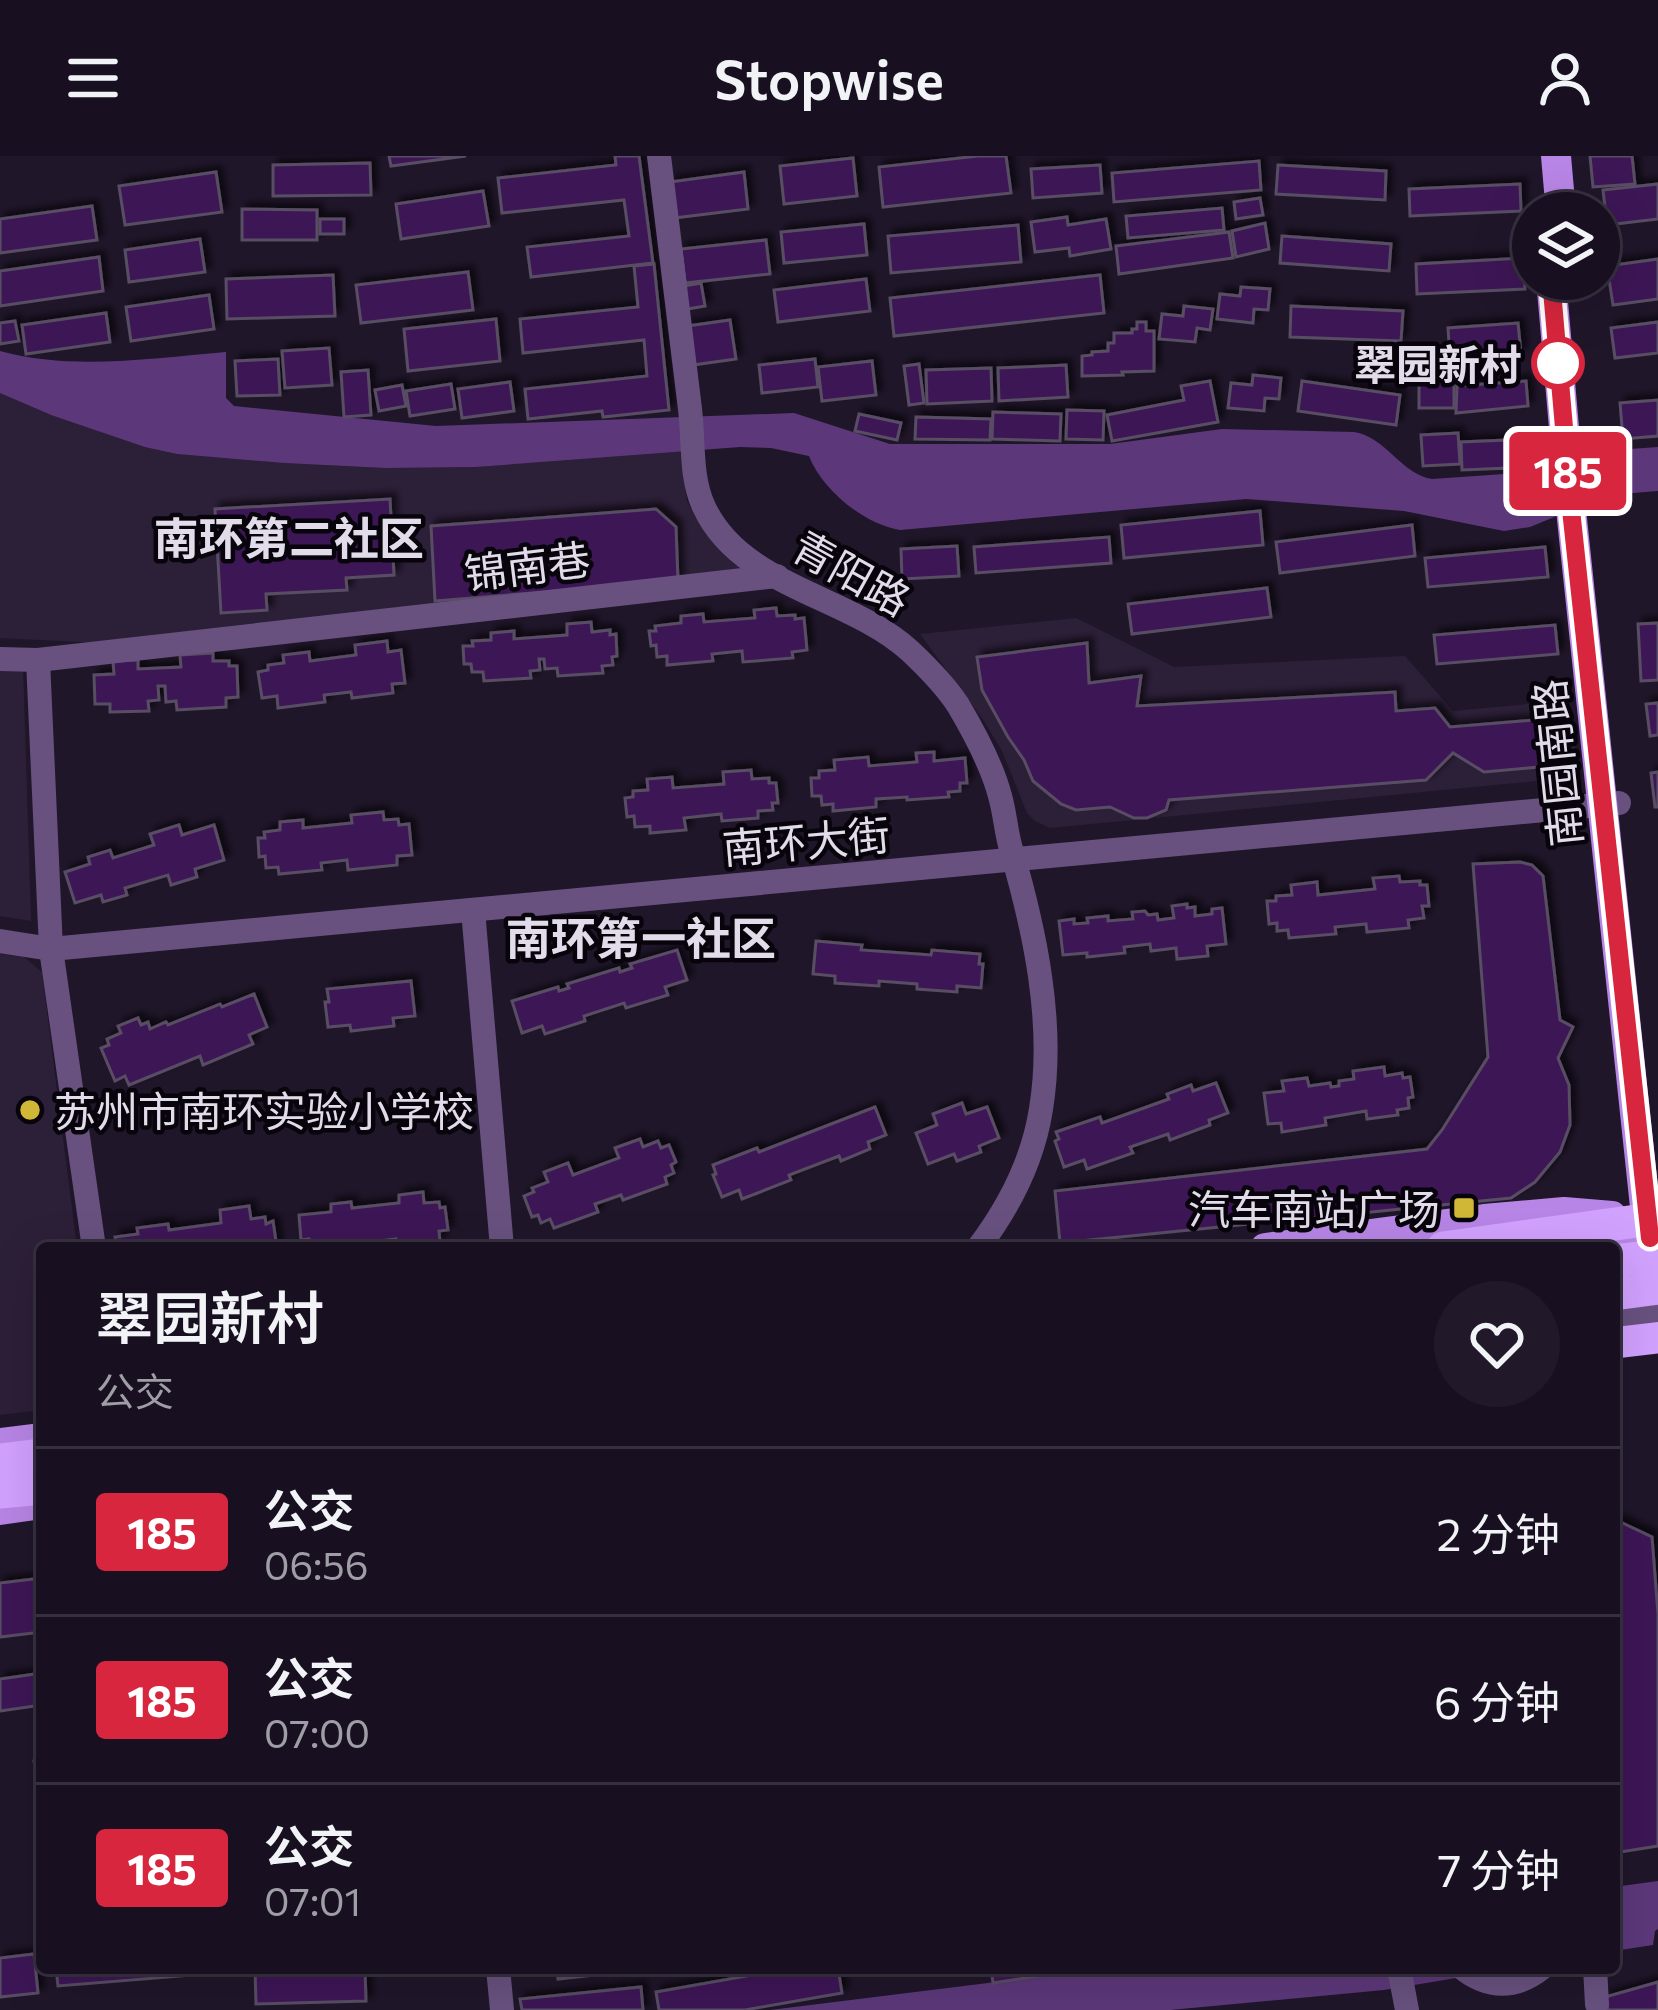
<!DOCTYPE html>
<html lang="zh">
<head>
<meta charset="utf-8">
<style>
  body { margin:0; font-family:Commissioner,"Noto Sans SC",sans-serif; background:#211929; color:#f1f3f6; height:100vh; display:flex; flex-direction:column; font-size:45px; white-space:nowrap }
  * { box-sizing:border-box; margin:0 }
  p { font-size:39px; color:#9f9da5 }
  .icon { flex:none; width:66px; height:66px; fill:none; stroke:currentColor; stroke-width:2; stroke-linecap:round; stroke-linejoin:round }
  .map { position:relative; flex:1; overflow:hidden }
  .side { position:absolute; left:36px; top:1086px; width:1584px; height:732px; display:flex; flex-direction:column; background:#181020; border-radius:12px; box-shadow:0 12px 48px #0002,0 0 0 3px #36303e }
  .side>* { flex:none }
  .badge { padding:0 24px; border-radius:9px; font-size:42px; line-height:78px }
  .controls { position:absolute; left:1512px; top:36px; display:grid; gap:24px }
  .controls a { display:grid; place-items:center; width:108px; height:108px; border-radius:50%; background:#181020; box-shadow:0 12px 48px #0002,0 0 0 3px #36303e; font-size:60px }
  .map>.badge { position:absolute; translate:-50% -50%; box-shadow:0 0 0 6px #fff }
  .round { display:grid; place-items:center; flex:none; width:126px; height:126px; border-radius:63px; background:#211929 }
  .headline { display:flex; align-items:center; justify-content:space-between; height:204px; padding:0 60px }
  h1 { font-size:57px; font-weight:600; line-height:90px }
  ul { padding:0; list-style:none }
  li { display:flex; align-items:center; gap:36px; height:168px; padding:0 60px; border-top:3px solid #36303e }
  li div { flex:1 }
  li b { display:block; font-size:45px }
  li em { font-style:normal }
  li .badge { min-width:132px; font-weight:700; text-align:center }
  header { display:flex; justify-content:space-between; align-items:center; height:156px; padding:0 60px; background:#181020; font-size:54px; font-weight:600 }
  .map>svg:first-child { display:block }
  .built { fill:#2c1f38 }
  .water { fill:#5c387a }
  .building { fill:#3c1757; stroke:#584d64; stroke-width:3; filter:url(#shadow) }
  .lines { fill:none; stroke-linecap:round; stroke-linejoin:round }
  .minor { stroke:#68517f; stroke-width:24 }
  .major { stroke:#b785e5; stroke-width:30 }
  .highway { stroke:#d1a1fe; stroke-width:33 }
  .minor-bridge { stroke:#68517f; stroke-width:24 }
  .highway-bridge { stroke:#d1a1fe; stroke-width:33 }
  .line-casing { stroke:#fff; stroke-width:27 }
  .line { stroke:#d7263d; stroke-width:18 }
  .stop-dot { fill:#fff; stroke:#d7263d; stroke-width:6 }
  .poi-dot { fill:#d1b736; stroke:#08040c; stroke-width:4.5 }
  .labels { text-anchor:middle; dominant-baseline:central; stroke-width:9; stroke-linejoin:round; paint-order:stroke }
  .stop-label { font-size:42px; font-weight:bold; fill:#e2dbe9; stroke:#08040c; text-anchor:end }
  .street-label { font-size:42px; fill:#e2dbe9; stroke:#08040c }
  .poi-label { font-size:42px; fill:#e2dbe9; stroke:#08040c; text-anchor:start }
  .neighbourhood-label { font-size:45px; font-weight:bold; fill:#e2dbe9; stroke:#08040c }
</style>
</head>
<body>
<header><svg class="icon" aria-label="menu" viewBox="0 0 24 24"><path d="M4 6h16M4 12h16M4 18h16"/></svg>Stopwise<svg class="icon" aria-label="person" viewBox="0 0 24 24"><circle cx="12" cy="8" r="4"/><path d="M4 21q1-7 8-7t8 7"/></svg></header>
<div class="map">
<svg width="1658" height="1854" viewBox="0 0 1658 1854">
  <defs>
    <filter id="shadow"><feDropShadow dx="5.5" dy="-5.5" stdDeviation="3" flood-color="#0009"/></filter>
  </defs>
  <rect width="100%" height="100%" fill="#20162a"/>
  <g class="built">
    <polygon points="0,237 51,259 177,298 284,307 385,312 476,311 680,293 687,345 696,362 704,373 753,417 100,487 0,482"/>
    <polygon points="1076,462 1174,511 1405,500 1453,555 1570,544 1578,621 1050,672 1035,665 1027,657 1002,595 984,565 920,478"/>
    <polygon points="0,509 23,510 31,765 0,760"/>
    <polygon points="0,798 24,801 42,816 77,1092 42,1092 42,1254 0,1259"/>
  </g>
  <g class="water">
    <path d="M0,195C72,215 153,202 226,196V242L234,250L436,270L794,257L890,288H1110L1222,273L1354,276C1386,281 1401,318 1432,323L1546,315V299L1658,291V335L1608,339L1530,371L1504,375L1404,355L1246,343L900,374C864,368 822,334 809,300L771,292L740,291L476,311L385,312L284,307L177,298L145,291L51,259L0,237Z"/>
    <polygon points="1658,1725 1658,1773 1655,1775 1653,1789 1614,1795 1614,1731"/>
    <polygon points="1109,1812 1516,1812 1384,1834 1170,1854 770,1854"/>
  </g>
  <g class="building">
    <polygon points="389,0 466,0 391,10"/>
    <polygon points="615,0 639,0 653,107 531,121 527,91 629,80 624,44 502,57 498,22 616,9"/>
    <polygon points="978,0 1006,0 1011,37 883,51 879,11"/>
    <polygon points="1590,0 1632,0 1635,28 1593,31"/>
    <polygon points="853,2 857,40 784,48 780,10"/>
    <polygon points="1259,5 1261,34 1114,46 1112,17"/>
    <polygon points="370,7 371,39 273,40 273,9"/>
    <polygon points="1100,9 1102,37 1033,42 1031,13"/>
    <polygon points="1278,9 1386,15 1385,44 1276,38"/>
    <polygon points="216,16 222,56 125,69 119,30"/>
    <polygon points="744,16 748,53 674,62 670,26"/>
    <polygon points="1520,28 1521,55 1410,60 1409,33"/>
    <polygon points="1658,28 1658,63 1607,69 1603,34"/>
    <polygon points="483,35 489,70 401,83 396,48"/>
    <polygon points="1260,42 1263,59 1236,63 1234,46"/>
    <polygon points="92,50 97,84 0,97 0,63"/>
    <polygon points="1222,52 1224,74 1128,82 1126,60"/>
    <polygon points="242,53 317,54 317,84 242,84"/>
    <polygon points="1067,61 1068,69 1106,63 1111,93 1070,100 1069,92 1035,96 1031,66"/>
    <rect x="320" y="63" width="24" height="15"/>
    <polygon points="1265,67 1269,93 1236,101 1232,75"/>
    <polygon points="864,68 867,99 784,107 781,76"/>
    <polygon points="1018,69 1021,106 891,117 888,80"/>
    <polygon points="1229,76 1233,102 1119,118 1116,90"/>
    <polygon points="1282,80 1391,88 1389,115 1280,107"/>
    <polygon points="200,83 205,116 129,126 125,94"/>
    <polygon points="766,84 770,118 685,127 681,93"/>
    <polygon points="99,101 103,135 0,150 0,115"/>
    <polygon points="1523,102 1525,133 1417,138 1416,108"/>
    <polygon points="1658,103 1658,143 1613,149 1607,110"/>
    <polygon points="654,108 669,254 603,261 602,255 528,263 525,233 647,220 644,184 523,197 520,163 638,151 634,110"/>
    <polygon points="468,116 473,154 361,167 356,129"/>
    <polygon points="333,119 335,160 227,163 226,123"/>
    <polygon points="1100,119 1104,157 894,180 890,142"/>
    <polygon points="866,123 870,155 778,166 774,134"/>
    <polygon points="701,127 705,150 688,153 684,130"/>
    <polygon points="1241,131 1270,133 1268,154 1254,153 1253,167 1217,163 1220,138 1240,140"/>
    <polygon points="209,139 214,173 131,185 126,151"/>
    <polygon points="1184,150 1213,153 1210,174 1197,172 1195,186 1159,183 1162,158 1183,160"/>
    <polygon points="1291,150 1403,155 1401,185 1290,181"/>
    <polygon points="106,157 110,186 26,198 22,169"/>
    <polygon points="496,163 500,205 408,215 404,173"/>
    <polygon points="730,164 736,203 693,209 687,170"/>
    <polygon points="15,165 19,185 0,188 0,167"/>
    <polygon points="1137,166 1146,166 1146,175 1154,175 1154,215 1122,216 1123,219 1082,220 1082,200 1092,199 1092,196 1108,195 1108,187 1114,187 1114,177 1132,177 1132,173 1137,173"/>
    <polygon points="1658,166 1658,197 1615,202 1611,172"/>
    <polygon points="1518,167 1521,197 1450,202 1448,172"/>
    <polygon points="329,192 332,229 285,232 282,195"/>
    <polygon points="278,203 280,239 237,240 235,205"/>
    <polygon points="815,203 818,231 762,237 759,209"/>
    <polygon points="872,205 876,239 822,245 818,211"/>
    <polygon points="919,208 924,247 909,249 904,210"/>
    <polygon points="1066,209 1068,241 999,245 998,212"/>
    <polygon points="991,212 992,245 927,248 926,214"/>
    <polygon points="368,214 371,259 344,261 341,216"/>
    <polygon points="1253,219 1281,222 1279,243 1265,242 1264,255 1228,252 1231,227 1252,229"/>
    <rect x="1419" y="221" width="35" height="31"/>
    <polygon points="1210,225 1218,266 1112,285 1107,259 1184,244 1181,230"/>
    <polygon points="1302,225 1400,239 1396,269 1298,255"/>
    <polygon points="1526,225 1528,250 1456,257 1457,230"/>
    <polygon points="510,226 514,255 462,262 458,233"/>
    <polygon points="451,228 455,253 410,260 406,235"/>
    <polygon points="402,229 406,250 379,255 375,234"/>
    <polygon points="1658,244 1658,280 1623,283 1620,247"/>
    <polygon points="1067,254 1104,255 1103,284 1066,283"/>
    <polygon points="993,256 1061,258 1060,285 992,283"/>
    <polygon points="859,258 901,267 897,284 855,275"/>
    <polygon points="916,261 991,263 990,284 915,283"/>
    <polygon points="1458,277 1460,308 1423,310 1421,279"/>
    <polygon points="1532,283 1534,311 1462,314 1461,286"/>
    <polygon points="390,343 394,419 346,422 347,434 266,438 267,454 221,457 215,353"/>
    <polygon points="656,353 676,371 678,425 435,445 431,370"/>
    <polygon points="1260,355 1263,389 1124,402 1121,369"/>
    <polygon points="1412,369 1415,400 1280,417 1276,386"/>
    <polygon points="1109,381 1111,407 976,417 974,391"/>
    <polygon points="957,390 959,420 902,423 901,393"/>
    <polygon points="1545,391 1548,421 1428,431 1425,402"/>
    <polygon points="1267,432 1271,461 1132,478 1128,448"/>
    <polygon points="776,452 777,460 795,459 795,463 804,462 807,494 792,496 793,502 743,506 742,495 712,498 713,505 667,509 667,500 657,501 656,489 651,490 649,475 656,475 655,470 681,467 681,460 703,458 704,466 755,462 754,454"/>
    <polygon points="591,466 592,476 610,474 610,479 616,478 617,500 612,501 613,509 602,510 603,517 558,520 557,512 545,513 544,503 539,503 540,514 530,515 531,522 484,525 483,516 472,516 471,508 464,508 463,490 473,490 472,485 491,484 491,477 514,475 514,483 567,479 567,468"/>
    <polygon points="1658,467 1658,524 1641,525 1638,468"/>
    <polygon points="1555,469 1558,498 1437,508 1434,479"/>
    <polygon points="387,485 388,496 401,494 405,527 392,528 393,537 352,542 351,536 324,539 325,546 278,552 277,540 262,542 258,516 268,514 268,509 284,507 283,499 309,496 310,505 356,499 355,489"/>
    <polygon points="1087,487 1089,527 1141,520 1137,550 1395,536 1396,555 1435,552 1450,571 1558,562 1566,570 1551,610 1484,616 1453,597 1426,624 1169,644 1166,654 1147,662 1134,662 1110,651 1076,654 1061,648 1033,625 1024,604 1008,581 982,534 977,501"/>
    <polygon points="213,497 213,505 229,505 229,510 237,510 238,541 226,542 226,551 177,554 176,545 166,546 165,530 158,530 159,544 148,545 149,555 110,556 110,548 95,548 94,519 114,518 113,505 138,504 138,513 181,511 180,499"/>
    <polygon points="1658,547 1658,579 1650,580 1646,548"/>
    <polygon points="934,596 934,605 965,602 967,627 960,627 960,635 948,636 949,641 907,644 907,641 876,643 876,651 833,655 833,648 822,649 821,640 812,640 811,622 819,622 819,615 835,614 834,604 868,601 869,610 917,606 916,597"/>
    <polygon points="751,614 752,623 769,622 769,627 776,627 778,647 772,647 773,654 758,655 758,662 722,665 721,658 684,662 686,674 650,677 650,670 635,671 634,660 627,661 625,642 633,641 633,635 648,634 647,623 672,621 673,632 724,628 723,616"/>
    <polygon points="1658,616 1658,651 1655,651 1651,617"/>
    <polygon points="383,656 384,664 398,663 399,669 409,668 412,699 397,700 397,709 348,714 347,704 321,707 322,714 279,718 278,711 266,712 265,700 259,701 258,682 265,682 264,676 280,674 280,666 303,664 303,672 352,667 351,659"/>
    <polygon points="179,669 182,679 214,669 224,704 195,713 197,721 171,729 168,719 125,732 127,739 103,746 101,739 75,747 65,716 90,708 88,701 110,694 113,702 154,689 150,678"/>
    <polygon points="1520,706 1532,709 1543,720 1560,864 1573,871 1558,902 1569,929 1570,969 1560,996 1535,1026 1511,1042 1060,1087 1055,1035 1427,993 1442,974 1488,901 1473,708"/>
    <polygon points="1399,720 1400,726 1420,725 1420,729 1427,729 1429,750 1422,750 1424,762 1408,764 1409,772 1367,776 1366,768 1335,771 1336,778 1289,782 1288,774 1277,775 1277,767 1269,768 1267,745 1276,745 1276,740 1292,739 1291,729 1317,726 1318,739 1375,733 1373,722"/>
    <polygon points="1187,748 1187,752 1195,751 1195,760 1212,758 1212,753 1222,752 1226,788 1207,790 1208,800 1177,803 1176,792 1151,795 1150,788 1124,791 1125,797 1087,801 1087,797 1063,799 1059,765 1074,763 1074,768 1088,767 1087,762 1108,760 1108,765 1133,763 1132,756 1145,755 1148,759 1157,758 1158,764 1174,762 1172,750"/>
    <polygon points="816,785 862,789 861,794 931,799 932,794 980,798 979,808 983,808 981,832 957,830 957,836 917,833 917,828 879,825 879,830 835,827 835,820 813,818"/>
    <polygon points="677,794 687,824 665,831 668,839 626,852 624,847 584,860 585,865 545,878 542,870 522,877 512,845 558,831 559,835 569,832 567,828 619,812 620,816 632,812 630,808"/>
    <polygon points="411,825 415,860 393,862 394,870 351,875 350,869 328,871 325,846 329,846 327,833"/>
    <polygon points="254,838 267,871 249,879 253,888 203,909 200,900 129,929 125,920 115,925 101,892 109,889 107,883 121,877 118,870 138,862 141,869 148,866 150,873 166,866 168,869 220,848 222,851"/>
    <polygon points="1384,911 1385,920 1402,917 1403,922 1410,921 1413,941 1408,942 1409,952 1397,954 1398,959 1367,963 1366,955 1325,962 1326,969 1282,976 1281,967 1268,968 1264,937 1284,935 1282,925 1307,922 1309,930 1330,927 1331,931 1339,930 1339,925 1354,923 1353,915"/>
    <polygon points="1216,927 1228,957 1209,964 1210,969 1170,984 1168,978 1130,991 1133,997 1087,1013 1084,1004 1064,1011 1055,985 1059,983 1056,976 1100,961 1102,967 1169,943 1167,938 1191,929 1193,935"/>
    <polygon points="962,947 966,958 987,951 999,982 979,990 981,996 957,1005 954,998 928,1008 916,977 937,969 933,958"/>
    <polygon points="875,951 886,979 868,986 870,993 841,1005 839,1000 789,1019 791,1024 742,1043 739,1034 722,1041 713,1019 716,1018 713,1009 757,992 759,996"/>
    <polygon points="640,983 643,991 658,985 661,992 669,989 676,1006 671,1009 674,1017 665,1021 667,1028 623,1044 621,1039 595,1048 598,1056 554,1072 550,1063 541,1067 538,1059 532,1061 524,1040 534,1036 532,1032 548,1026 544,1016 568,1007 573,1019 619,1002 615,992"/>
    <polygon points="423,1036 424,1047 439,1046 440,1052 445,1051 448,1074 439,1075 440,1086 397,1090 396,1083 370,1086 371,1092 310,1092 309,1083 301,1084 299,1059 331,1056 331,1048 351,1046 352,1052 399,1047 399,1039"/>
    <polygon points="249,1050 251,1063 265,1061 266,1068 273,1065 277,1092 117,1092 115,1081 138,1078 137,1072 168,1068 169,1074 221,1067 220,1054"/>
    <polygon points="1614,1363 1652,1381 1658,1458 1658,1690 1614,1697"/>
    <polygon points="42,1422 42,1476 0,1481 0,1427"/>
    <polygon points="42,1517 42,1549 0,1555 0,1523"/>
    <polygon points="42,1603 42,1631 38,1632 34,1605"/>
    <polygon points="34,1798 38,1837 0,1841 0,1802"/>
    <polygon points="56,1812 217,1812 218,1817 58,1830"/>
    <polygon points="255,1812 365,1812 366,1845 256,1848"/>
    <polygon points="557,1812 658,1812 558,1823"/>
    <polygon points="791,1812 838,1812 842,1837 745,1854 659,1854 656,1836"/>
    <polygon points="991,1812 1088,1812 993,1827"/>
    <polygon points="1658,1826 1658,1854 1608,1854 1605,1841"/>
    <polygon points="641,1831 643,1854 522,1854 520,1843"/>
  </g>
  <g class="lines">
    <g class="minor">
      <path d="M659,0C669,84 680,169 690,253C694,286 690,321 704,351C741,431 850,440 910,495C927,511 945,529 958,549C974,576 992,609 1000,640C1005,657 1006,676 1011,693C1035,775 1055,868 1041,953C1033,1005 1009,1051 978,1092"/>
      <polyline points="0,503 38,504 777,420"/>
      <polyline points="38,504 51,793 94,1092"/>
      <polyline points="473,754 502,1092"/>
      <polyline points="0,785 51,793 1619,647"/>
      <polyline points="498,1812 502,1854"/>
      <polyline points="1399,1812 1407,1854"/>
      <path d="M1462,1812C1488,1833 1516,1833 1542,1812"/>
      <polyline points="1595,1812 1597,1848"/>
    </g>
    <g class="major">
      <polyline points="1556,0 1561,57"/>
      <polyline points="1551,123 1572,363 1653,1126"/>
      <polyline points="1265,1092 1484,1063 1564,1056 1612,1060"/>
      <polyline points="1579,1092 1658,1081"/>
      <polyline points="0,1287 42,1282"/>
      <polyline points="0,1354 42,1348"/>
    </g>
    <g class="highway">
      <polyline points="1443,1092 1658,1062"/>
      <polyline points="1614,1186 1658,1181"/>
      <polyline points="0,1304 42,1299"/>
      <polyline points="0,1336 42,1332"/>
    </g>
    <polyline class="minor-bridge" points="1614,1159 1658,1154"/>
    <g class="highway-bridge">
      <polyline points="1614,1105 1658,1100"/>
      <polyline points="1614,1138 1658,1132"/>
    </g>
  </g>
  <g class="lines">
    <defs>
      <polyline id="line" points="1551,123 1572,363 1650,1082"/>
    </defs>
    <use href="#line" class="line-casing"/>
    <use href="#line" class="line"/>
  </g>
  <circle class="stop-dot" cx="1558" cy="207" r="24"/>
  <g class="poi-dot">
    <circle cx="30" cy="954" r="12"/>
    <rect x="1452" y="1040" width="24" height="24" rx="6"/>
  </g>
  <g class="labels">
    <g class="stop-label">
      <text x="1522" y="207">翠园新村</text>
    </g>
    <g class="street-label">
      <text transform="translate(527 409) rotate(-7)">锦南巷</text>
      <text transform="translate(852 416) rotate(29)">青阳路</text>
      <text transform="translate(1556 607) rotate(-96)">南园南路</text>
      <text transform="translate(806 684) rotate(-5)">南环大街</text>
    </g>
    <g class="poi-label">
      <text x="54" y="954">苏州市南环实验小学校</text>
      <text x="1440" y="1052" text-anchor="end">汽车南站广场</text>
    </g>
    <g class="neighbourhood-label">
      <text x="289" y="380">南环第二社区</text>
      <text x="641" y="780">南环第一社区</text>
    </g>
  </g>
</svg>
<div class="controls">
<a><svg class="icon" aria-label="layers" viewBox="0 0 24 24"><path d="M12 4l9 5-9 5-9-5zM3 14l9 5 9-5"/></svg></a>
</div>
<b class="badge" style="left:1568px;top:315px;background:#d7263d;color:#fff">185</b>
<section class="side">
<div class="headline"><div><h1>翠园新村</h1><p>公交</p></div><a class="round"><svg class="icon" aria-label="heart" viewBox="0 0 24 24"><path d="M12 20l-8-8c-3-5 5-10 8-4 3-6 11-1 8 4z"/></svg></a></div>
<ul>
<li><span class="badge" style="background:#d7263d;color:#fff">185</span><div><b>公交</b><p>06:56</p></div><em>2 分钟</em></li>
<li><span class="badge" style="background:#d7263d;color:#fff">185</span><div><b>公交</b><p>07:00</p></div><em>6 分钟</em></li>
<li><span class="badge" style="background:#d7263d;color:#fff">185</span><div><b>公交</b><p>07:01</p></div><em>7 分钟</em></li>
</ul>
</section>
</div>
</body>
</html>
